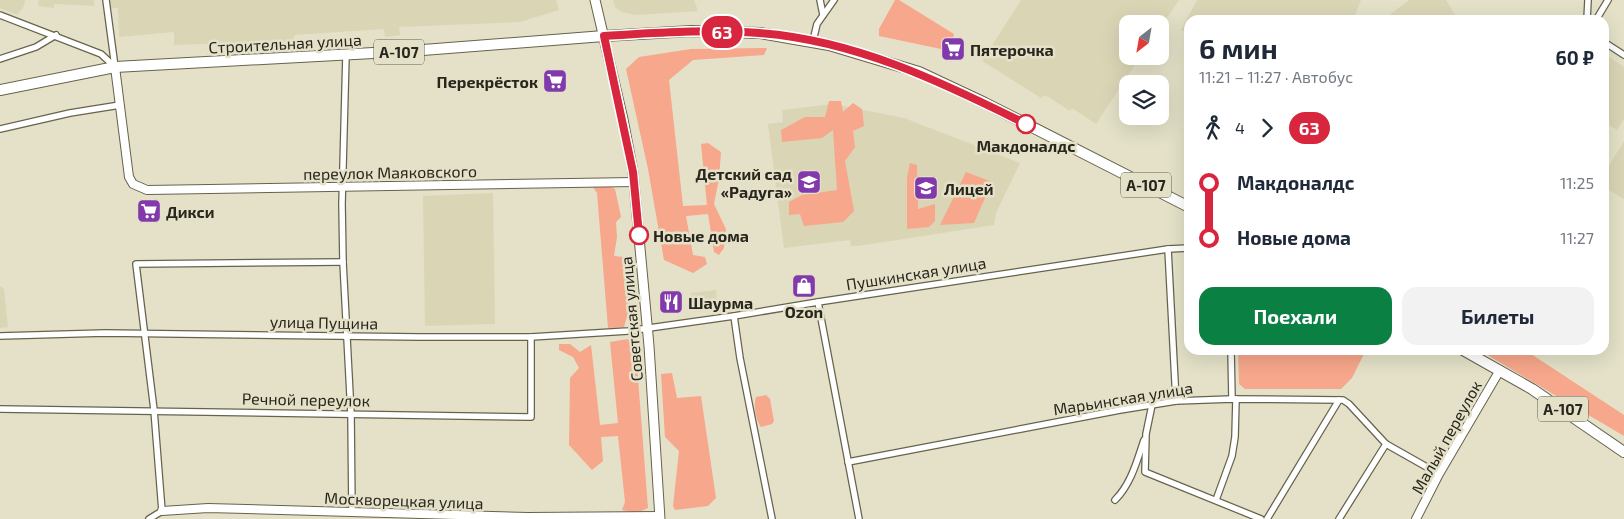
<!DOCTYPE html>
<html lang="ru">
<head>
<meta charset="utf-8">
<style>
  body { margin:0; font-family:"Exo 2",sans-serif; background:#f2f2f3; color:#1f2937; height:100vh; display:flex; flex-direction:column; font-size:19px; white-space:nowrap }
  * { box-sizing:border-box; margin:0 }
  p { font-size:16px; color:#747a83 }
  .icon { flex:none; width:28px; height:28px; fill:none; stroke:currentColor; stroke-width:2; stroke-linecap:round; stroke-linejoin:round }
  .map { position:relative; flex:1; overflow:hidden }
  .side { position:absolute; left:1184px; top:15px; width:425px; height:340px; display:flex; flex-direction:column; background:#fff; border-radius:15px; box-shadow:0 5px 20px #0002 }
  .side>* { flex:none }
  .badge { padding:0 10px; border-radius:16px; font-size:18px; line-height:32px }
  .needle { width:32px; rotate:211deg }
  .tools { position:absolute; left:1119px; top:15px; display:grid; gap:10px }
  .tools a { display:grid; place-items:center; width:50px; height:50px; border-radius:10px; background:#fff; box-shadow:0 5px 20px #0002; font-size:25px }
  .map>.badge { position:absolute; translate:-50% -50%; box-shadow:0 0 0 2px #fff }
  .legs { display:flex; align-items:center; gap:8px; height:55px; padding:0 15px; font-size:16px }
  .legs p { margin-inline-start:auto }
  .summary { display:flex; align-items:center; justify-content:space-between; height:85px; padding:0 15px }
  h1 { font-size:28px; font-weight:700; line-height:38px }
  .button { display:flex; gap:10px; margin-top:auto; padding:10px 15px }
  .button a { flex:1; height:58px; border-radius:15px; background:#0b8043; color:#fff; font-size:20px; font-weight:700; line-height:58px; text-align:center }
  .button a+a { background:#f2f2f3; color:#1f2937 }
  ul { padding:0 15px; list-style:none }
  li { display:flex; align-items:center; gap:18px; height:55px; font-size:19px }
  li i { display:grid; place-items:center; width:8px; height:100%; margin:0 6px; background:currentColor }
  li i::after { content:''; width:12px; height:12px; margin:-6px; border:4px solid; border-radius:50%; background:#fff }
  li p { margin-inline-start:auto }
  li:first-child i { background:linear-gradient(#0000 50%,currentColor 0) }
  li:last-child i { background:linear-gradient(currentColor 50%,#0000 0) }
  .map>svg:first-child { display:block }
  .built { fill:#dad5b5 }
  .green { fill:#f7a78b }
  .building { fill:#c6b5a3; stroke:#8b7b69 }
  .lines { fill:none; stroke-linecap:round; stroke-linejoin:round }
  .minor-casing { stroke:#66634d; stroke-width:8 }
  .tertiary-casing { stroke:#66634d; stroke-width:10 }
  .secondary-casing { stroke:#66634d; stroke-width:11 }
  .trunk-casing { stroke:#66634d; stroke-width:12 }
  .minor { stroke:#fff; stroke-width:5.5 }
  .tertiary { stroke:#fff; stroke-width:8 }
  .secondary { stroke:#fff; stroke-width:9 }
  .trunk { stroke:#fff; stroke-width:10 }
  .line-1-casing { stroke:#fff; stroke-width:11 }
  .line-1 { stroke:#d7263d; stroke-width:8 }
  .stop-1-dot { fill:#fff; stroke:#d7263d; stroke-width:2.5 }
  .labels { text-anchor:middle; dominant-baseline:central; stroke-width:5; stroke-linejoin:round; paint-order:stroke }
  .shield { fill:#e4e1c8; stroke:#605e50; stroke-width:1 }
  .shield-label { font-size:15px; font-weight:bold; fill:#28261d }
  .street-label { font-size:16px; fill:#28261d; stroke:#e4e1c8 }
  .poi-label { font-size:16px; font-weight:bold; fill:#28261d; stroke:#e4e1c8; text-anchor:start }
  .stop-label { font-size:16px; font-weight:bold; fill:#28261d; stroke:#e4e1c8 }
</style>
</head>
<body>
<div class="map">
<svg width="1624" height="519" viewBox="0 0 1624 519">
  <rect width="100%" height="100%" fill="#e4e1c8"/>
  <g class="built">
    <polygon points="0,0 25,0 24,6 17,15 0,8"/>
    <polygon points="39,0 94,0 94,6 54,4 54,8 38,6"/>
    <polygon points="109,0 556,0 559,10 520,22 399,27 400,35 385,37 384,29 294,35 294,41 174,45 174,32 119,37 118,8 110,8"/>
    <polygon points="613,0 694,0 698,11 636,15 622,12 615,7"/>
    <polygon points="1021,0 1179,0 1160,28 1160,24 1128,24 1128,56 1141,56 1096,124 1072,108 1070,111 1045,95 1041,98 982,61"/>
    <polygon points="1197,0 1361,0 1353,20 1189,20 1189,34 1181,30"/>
    <polygon points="1409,0 1446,0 1458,20 1383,20"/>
    <polygon points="1604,54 1624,67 1624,119 1617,130 1604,122"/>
    <polygon points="833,104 904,118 1020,163 996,213 994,225 858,246 851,246 850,240 784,248 768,124 783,122 782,110"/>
    <polygon points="1624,141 1624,199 1604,187 1604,174"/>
    <polygon points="493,193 495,324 425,326 423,196"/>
    <polygon points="0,286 4,289 8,327 0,328"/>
    <polygon points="716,290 717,301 708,302 709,311 693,312 691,293"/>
  </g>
  <g class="green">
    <polygon points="895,0 899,0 954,34 952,42 941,49 879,36 879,29"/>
    <polygon points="767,48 764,55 693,60 669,80 683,206 707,205 701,144 708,143 721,152 719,179 714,204 726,229 724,248 719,255 714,252 708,214 686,216 693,255 705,257 707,264 693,273 664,260 648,169 626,69 639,57 691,49"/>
    <polygon points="829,101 841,101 843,112 853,103 862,109 864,126 853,131 855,147 845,161 854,211 843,222 804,226 800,214 789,215 789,202 802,195 837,190 833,130 822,138 782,142 781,130 805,117 825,117"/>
    <polygon points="910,163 917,165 918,209 935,204 935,221 929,227 907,229 907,178"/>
    <polygon points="966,172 992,182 974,223 940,225"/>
    <polygon points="605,183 615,189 621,217 616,222 617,237 614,256 623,257 630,306 624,327 608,328 597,193 593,187"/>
    <polygon points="628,339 636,352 648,508 637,513 622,510 625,502 618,436 601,437 603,461 592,470 569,445 570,378 579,368 573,357 559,350 559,344 570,344 580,352 591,345 600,425 618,423 610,342"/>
    <polygon points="1238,350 1366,350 1352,378 1341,389 1245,389 1239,384"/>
    <polygon points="1479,350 1525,350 1624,415 1624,436"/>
    <polygon points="672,373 677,398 701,396 716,498 708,506 675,510 673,506 679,451 665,437 661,374"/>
    <path d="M766,395L770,399L774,421L772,424L761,427C756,421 753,405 756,397Z"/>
  </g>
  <polygon class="building" points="139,201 158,201 158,222 140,222"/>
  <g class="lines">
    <defs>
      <g id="minor">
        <polyline points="106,0 115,67"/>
        <polyline points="820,0 823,15"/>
        <polyline points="0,15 101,54 115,67"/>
        <polyline points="1587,20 1588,0"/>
        <polyline points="1596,20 1608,0"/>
        <polyline points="813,41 817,24 834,0"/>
        <polyline points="1604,42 1624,55"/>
        <polyline points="346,55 342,204 343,262 351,414 352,512"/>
        <polyline points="0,59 36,47 56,35"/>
        <polyline points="0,129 70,113 120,105"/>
        <polyline points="1168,249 1176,401"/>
        <polyline points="818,302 859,519"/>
        <polyline points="734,316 740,358 772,519"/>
        <polyline points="0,336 105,333 419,337 531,337 628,331 734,316 818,302 1168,249 1189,248"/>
        <polyline points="1231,350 1232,399"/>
        <polyline points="1152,405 1146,434 1145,472 1261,519"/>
        <polyline points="0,409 531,417 531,337"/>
        <polyline points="848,462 1120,410 1176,401 1232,399 1339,400 1343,400 1349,404 1386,444 1439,474"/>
        <path d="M1115,500C1131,484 1137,461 1144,440"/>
        <polyline points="1216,500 1232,456 1235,437 1236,399"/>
        <polyline points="149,519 162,511 154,410 136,264 343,262"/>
        <polyline points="1267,519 1339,400"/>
        <polyline points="1339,519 1386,444"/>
      </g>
      <g id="tertiary">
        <polyline points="115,67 129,177 133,184 147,190 634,182"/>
        <polyline points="162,511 208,508 528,517 660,516"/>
        <polyline points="1416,519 1439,474 1500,370"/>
      </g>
      <polyline id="secondary" points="595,0 623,119 633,172 649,346 660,519"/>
      <g id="trunk">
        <polyline points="0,90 115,67 410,51 604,36 692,31 760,33 829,45 919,72 985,103 1189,207"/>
        <polyline points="1463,350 1532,389 1624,452"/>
      </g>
    </defs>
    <use href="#minor" class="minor-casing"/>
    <use href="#tertiary" class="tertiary-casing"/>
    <use href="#secondary" class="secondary-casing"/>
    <use href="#trunk" class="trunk-casing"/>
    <use href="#minor" class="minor"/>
    <use href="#tertiary" class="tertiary"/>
    <use href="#secondary" class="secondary"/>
    <use href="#trunk" class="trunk"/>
  </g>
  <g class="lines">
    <defs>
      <path id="line-1" d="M639,235L633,172L604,36C656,33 708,29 759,33C855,40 942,82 1026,124"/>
    </defs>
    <use href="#line-1" class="line-1-casing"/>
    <use href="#line-1" class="line-1"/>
  </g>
  <defs>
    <symbol id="supermarket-square" viewBox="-11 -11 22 22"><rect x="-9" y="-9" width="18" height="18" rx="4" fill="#8239ac" stroke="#e4e1c8"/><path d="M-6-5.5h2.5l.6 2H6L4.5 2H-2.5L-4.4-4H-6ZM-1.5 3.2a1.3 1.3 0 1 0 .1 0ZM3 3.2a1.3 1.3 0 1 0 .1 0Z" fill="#fff"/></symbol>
    <symbol id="school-square" viewBox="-11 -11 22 22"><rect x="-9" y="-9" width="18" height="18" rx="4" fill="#8239ac" stroke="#e4e1c8"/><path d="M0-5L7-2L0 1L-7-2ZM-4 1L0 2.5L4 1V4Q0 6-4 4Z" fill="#fff"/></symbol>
    <symbol id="shop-square" viewBox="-11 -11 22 22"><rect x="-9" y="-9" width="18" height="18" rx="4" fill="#8239ac" stroke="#e4e1c8"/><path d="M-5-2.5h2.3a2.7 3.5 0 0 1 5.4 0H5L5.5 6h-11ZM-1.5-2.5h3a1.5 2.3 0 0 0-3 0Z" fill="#fff"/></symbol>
    <symbol id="restaurant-square" viewBox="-11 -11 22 22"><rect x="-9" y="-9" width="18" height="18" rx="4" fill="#8239ac" stroke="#e4e1c8"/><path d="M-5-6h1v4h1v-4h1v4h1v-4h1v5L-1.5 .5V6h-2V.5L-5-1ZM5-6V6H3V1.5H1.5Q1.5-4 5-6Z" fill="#fff"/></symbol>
  </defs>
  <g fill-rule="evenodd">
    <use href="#supermarket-square" x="939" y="35" width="28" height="28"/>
    <use href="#supermarket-square" x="541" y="67" width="28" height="28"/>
    <use href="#school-square" x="795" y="168" width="28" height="28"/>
    <use href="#school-square" x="912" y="174" width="28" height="28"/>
    <use href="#supermarket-square" x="135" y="197" width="28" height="28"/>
    <use href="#shop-square" x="790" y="272" width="28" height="28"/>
    <use href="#restaurant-square" x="657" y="288" width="28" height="28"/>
  </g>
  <g class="stop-1-dot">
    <circle cx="1026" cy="124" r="9"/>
    <circle cx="639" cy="235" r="9"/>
  </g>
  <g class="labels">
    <g class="shield">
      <rect x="374" y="39.5" width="50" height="25" rx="4"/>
      <rect x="1121" y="172.5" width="50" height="25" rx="4"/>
      <rect x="1538" y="396.5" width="50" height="25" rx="4"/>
    </g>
    <g class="shield-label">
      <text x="399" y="52">А-107</text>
      <text x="1146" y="185">А-107</text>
      <text x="1563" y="409">А-107</text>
    </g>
    <g class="street-label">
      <text transform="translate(285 43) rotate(-3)">Строительная улица</text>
      <text transform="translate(390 172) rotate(-1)">переулок Маяковского</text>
      <text transform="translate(916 273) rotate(-9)">Пушкинская улица</text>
      <text transform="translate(631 319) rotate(-95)">Советская улица</text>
      <text transform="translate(324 322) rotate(1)">улица Пущина</text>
      <text transform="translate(1123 398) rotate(-9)">Марьинская улица</text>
      <text transform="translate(306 399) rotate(1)">Речной переулок</text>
      <text transform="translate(1446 437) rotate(-61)">Малый переулок</text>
      <text transform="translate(404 500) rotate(2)">Москворецкая улица</text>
    </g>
    <g class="poi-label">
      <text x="970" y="49">Пятерочка</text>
      <text x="538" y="81" text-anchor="end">Перекрёсток</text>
      <text x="792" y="173" text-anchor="end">Детский сад<tspan x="792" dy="18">«Радуга»</tspan></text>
      <text x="944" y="188">Лицей</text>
      <text x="166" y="211">Дикси</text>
      <text x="688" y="302">Шаурма</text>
      <text x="804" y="311" text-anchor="middle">Ozon</text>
    </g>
    <g class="stop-label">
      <text x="1026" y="145">Макдоналдс</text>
      <text x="653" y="235" text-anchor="start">Новые дома</text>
    </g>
  </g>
</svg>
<div class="tools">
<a><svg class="needle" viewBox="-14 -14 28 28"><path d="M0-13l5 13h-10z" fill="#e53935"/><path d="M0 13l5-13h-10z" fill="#747a83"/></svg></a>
<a><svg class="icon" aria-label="layers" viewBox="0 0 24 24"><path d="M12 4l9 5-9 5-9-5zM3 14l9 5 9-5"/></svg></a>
</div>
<b class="badge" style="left:722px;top:32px;background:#d7263d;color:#fff">63</b>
<section class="side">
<div class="summary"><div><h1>6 мин</h1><p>11:21 – 11:27 · Автобус</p></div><b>60 ₽</b></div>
<div class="legs"><svg class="icon" aria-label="walk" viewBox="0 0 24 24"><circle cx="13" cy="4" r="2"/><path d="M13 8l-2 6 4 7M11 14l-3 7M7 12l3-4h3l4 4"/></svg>4<svg class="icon" aria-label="forward" viewBox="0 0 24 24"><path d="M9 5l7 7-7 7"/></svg><b class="badge" style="background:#d7263d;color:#fff">63</b></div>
<ul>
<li><i style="color:#d7263d"></i><b>Макдоналдс</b><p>11:25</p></li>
<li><i style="color:#d7263d"></i><b>Новые дома</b><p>11:27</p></li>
</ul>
<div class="button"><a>Поехали</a><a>Билеты</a></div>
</section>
</div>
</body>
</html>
